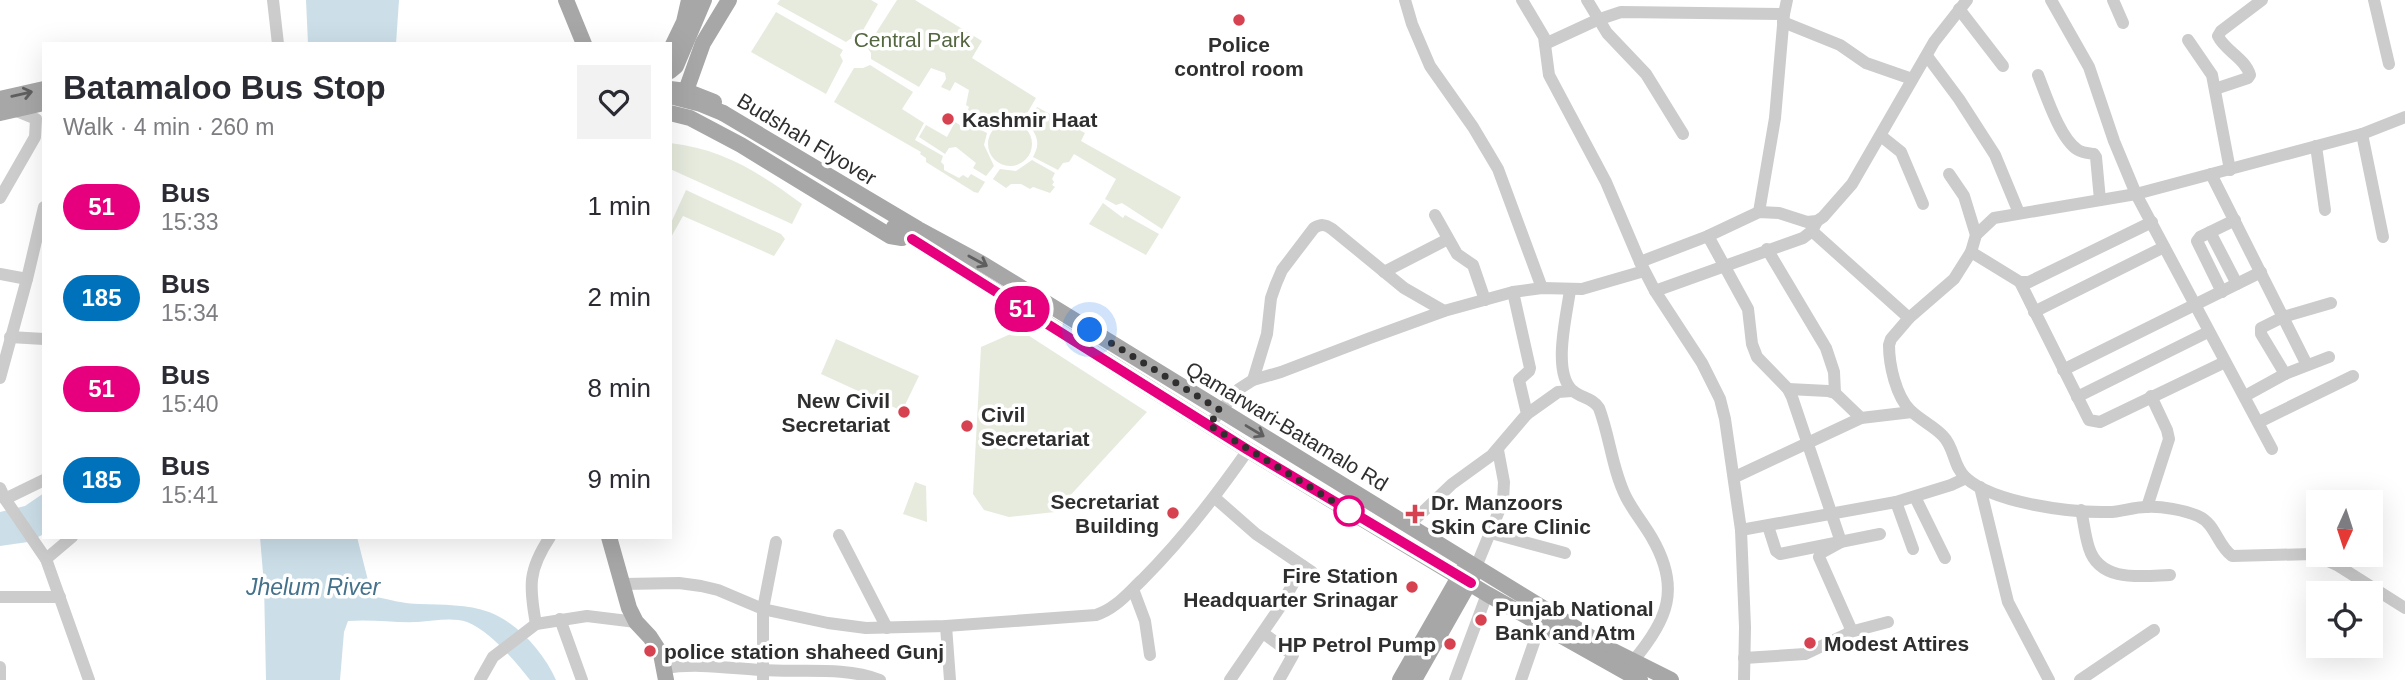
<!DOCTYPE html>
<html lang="en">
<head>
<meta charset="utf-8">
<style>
  body { margin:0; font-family:Arial,sans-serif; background:#f2f2f3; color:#2b2b33; height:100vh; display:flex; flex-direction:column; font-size:26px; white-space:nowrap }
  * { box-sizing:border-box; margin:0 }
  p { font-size:23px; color:#7c7c81 }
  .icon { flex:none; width:38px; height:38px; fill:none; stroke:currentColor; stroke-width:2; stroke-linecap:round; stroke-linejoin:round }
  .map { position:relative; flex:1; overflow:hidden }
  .panel { position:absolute; left:42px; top:42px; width:630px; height:497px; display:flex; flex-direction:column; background:#fff; border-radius:0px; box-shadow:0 7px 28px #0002 }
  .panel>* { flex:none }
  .badge { padding:0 14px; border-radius:23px; font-size:24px; line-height:46px }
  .needle { width:46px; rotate:183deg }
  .fabs { position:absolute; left:2306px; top:490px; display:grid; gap:14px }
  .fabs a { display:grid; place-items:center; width:77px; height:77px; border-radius:0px; background:#fff; box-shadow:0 7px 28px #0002; font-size:35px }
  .you { position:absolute; width:35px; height:35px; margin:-18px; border:5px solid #fff; border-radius:50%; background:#1a73e8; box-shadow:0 0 0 10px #1a73e833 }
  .map>.badge { position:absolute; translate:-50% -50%; box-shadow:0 0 0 4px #fff }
  .round { display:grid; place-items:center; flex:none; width:74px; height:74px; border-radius:0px; background:#f2f2f3 }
  .headline { display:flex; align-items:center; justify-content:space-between; height:119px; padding:0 21px }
  h1 { font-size:33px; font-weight:700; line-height:52px }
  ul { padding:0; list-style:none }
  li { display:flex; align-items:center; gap:21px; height:91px; padding:0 21px }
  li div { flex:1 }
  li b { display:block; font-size:26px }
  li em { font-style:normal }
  li .badge { min-width:77px; font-weight:700; text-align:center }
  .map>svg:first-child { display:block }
  .green { fill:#e6ebde }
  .water { fill:#ccdfe9 }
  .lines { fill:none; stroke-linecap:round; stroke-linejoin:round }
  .minor { stroke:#ccc; stroke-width:12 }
  .major { stroke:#a7a7a7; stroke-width:16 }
  .major-bridge { stroke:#a7a7a7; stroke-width:16 }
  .oneway { stroke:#5f5f5f }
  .line-casing { stroke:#fff; stroke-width:16 }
  .line { stroke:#e6007e; stroke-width:10 }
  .walk { stroke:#2f2f2f; stroke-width:7; stroke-dasharray:0 12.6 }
  .poi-dot { fill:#d64250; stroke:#fff; stroke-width:2.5 }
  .stop-dot { fill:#fff; stroke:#e6007e; stroke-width:3.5 }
  .labels { text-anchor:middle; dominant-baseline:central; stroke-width:7; stroke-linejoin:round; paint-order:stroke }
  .park-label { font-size:21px; fill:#546740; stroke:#fff }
  .poi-label { font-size:21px; font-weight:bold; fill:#2f2f2f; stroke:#fff; text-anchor:start }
  .street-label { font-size:21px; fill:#2f2f2f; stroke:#fff }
  .water-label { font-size:23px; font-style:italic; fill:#44718b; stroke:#fff }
</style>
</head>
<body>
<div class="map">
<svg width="2405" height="680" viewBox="0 0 2405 680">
  <rect width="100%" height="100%" fill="#fff"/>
  <g class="green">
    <polygon points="780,0 871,0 878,4 858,39 850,39 846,42 777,4"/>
    <path d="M897,0H915L982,41L972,58L1036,98L1022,122C1003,112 1003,118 989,129L966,114L969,107L966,105L969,90L955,82L950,91L941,87L946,79L945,73L931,68L919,87L871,59V53L867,47Z"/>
    <polygon points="776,12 843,50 840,55 843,61 826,94 751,52"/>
    <polygon points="870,65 913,92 902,109 924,123 915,140 943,156 941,162 944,165 944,170 959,178 963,175 968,178 971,174 985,182 978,193 974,192 926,162 926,158 920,154 921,152 834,102 854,68 863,68"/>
    <path d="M1037,107L1085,133L1081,141L1181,197L1162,229L1122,203L1116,205L1105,199L1116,179L1074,154L1069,162L1063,163L1058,170L1033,157C1041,143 1037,135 1028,124Z"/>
    <polygon points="962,120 987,133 984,145 994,166 986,176 973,168 976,163 956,147 949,148 945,154 919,137 926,125 947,137 955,122 960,125"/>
    <circle cx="1010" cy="144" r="22"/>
    <path d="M670,143C723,149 760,173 802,204L792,224L670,169Z"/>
    <polygon points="1032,160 1055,173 1052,179 1054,182 1052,185 1055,187 1050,193 1033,187 1030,189 1021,184 1011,184 1006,188 993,179 1000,169 1016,171"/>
    <polygon points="686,190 781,234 785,239 774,256 683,216 670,239 670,225"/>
    <polygon points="1103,203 1123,218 1125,215 1159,234 1146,255 1089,224"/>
    <polygon points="1020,330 1147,412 1055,512 1009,517 984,510 973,494 981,347"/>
    <polygon points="836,339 919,376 902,411 821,374"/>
    <polygon points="915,482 926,486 927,522 903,514"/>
  </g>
  <g class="water">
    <polygon points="306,0 399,0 396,44 308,44"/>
    <polygon points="44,493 44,534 28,542 0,546 0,512 25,506"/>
    <path d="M260,537H357L372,596C387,599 404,604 420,604C442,605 468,604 489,612C518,623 544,653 556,680H530C515,661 490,631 467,622C452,617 433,621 418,622C394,623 372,619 348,621L344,632L340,680H266L264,585Z"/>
  </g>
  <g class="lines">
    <g class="minor">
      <polyline points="273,0 278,44"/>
      <polyline points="1405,0 1412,24 1430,66 1473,127 1498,169 1542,288"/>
      <polyline points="1522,0 1544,37 1549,75 1606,182 1640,262 1655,291 1702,363 1720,399 1725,419 1741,530 1745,627 1744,680"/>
      <polyline points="1587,0 1607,33 1646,74 1683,134"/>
      <polyline points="2051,0 2089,67 2114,141 2136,194 2272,449"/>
      <polyline points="2113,0 2123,23"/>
      <polyline points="2374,0 2389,64"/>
      <polyline points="1959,9 2003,66"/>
      <polyline points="1783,22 1840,45 1866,63 1912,79"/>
      <polyline points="2188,40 2212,75 2230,170"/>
      <polyline points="1545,44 1597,20 1621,12 1784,14"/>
      <polyline points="1927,56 1959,99 1995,155 2019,213"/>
      <path d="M2038,75C2046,95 2060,139 2078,150C2083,153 2089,153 2094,154L2096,157L2100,200"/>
      <path d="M2215,89L2248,78L2250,75C2245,58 2225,51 2218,36L2221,31L2262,0"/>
      <path d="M2405,117L2362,134L2136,194L1994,218L1976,235L1971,252L1954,279L1909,318L1891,339L1889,345C1889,365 1896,396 1910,410C1920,420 1934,426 1943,436C1955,448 1953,467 1966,478C1994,503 2071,513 2109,512C2121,512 2133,507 2146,507C2161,506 2184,510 2198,516C2216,524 2217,545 2232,556L2313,554L2337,565L2405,608"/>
      <polyline points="2362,134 2383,237"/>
      <polyline points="1881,136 1901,152 1923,204"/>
      <polyline points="2316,146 2325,210"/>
      <polyline points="1949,174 1964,196 1976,235"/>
      <polyline points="2211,174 2307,365"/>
      <polyline points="0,198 35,137 36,119 14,110"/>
      <polyline points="1759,212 1775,118 1784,14 1787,0"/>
      <polyline points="1435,215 1457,254 1473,265 1485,300"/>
      <polyline points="1812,231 1909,318"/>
      <polyline points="2210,232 2237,284"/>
      <polyline points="1708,236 1748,309 1752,344 1757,357 1788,389 1792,397 1841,542 1821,553 1819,557 1851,629 1847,634 1805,654 1744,658"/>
      <polyline points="1767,249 1826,348 1834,372 1835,393"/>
      <polyline points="1971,252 2020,282 2029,282 2152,222"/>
      <polyline points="1640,262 1708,236 1759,212 1779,213 1807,222 1817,221 1823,217 1852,184 1934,42 1967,0"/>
      <polyline points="1384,272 1448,239"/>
      <polyline points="0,274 27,279"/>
      <polyline points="2020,282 2089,420 2100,422 2225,362"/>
      <path d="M1570,290C1567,314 1552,371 1572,390C1580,398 1592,397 1599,408C1610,437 1612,469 1626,497C1633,511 1644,524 1652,538C1681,588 1668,620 1633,661"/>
      <polyline points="1655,291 1803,238 1812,231 1817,221"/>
      <polyline points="2222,292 2197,241 2200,237 2235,220"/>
      <polyline points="2034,312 2164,247"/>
      <polyline points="10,337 44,339"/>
      <polyline points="2063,370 2261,272"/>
      <polyline points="2285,374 2261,334 2261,328 2283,317 2331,303"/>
      <polyline points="0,378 27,279 44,207"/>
      <path d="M1253,380L1267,334L1271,298L1276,284L1282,270L1314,228C1321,224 1325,224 1332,229L1404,288L1444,311"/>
      <polyline points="1788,389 1828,391 1835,393 1861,418 1912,412"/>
      <polyline points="2245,396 2285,374 2329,357"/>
      <polyline points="2077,397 2208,332"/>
      <polyline points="1527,414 1558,392 1572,391"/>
      <polyline points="2259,422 2353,376"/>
      <polyline points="1209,425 1239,389 1253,380 1281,372 1370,338 1444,311 1513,292 1542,288 1582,289 1644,271"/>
      <polyline points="1735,477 1861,418"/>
      <polyline points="1980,487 2008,602 2049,680"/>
      <polyline points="0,488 5,499 46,559 89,680"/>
      <polyline points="1915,497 1945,558"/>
      <polyline points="1215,498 1256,534 1312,572"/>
      <polyline points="5,499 44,480"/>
      <polyline points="1896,502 1913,549"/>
      <polyline points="2147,507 2169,439 2167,430 2151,396"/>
      <path d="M2081,510C2084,523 2085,536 2089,548C2100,583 2142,576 2170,575"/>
      <polyline points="1409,525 1452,484 1492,455 1527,414 1519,380 1529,371 1530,368 1513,292"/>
      <polyline points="1768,526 1776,551 1780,554 1880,534"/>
      <polyline points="1741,530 1896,502 1951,485 1966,478"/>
      <polyline points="1491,533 1565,553"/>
      <polyline points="839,535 887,628"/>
      <polyline points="46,559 72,537"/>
      <polyline points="1476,567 1503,501 1504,482 1498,450"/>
      <path d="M623,584L679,583L701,586L718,590L763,609L828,623L866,628L946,626L1096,615C1115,609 1127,594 1142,580C1182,540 1216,496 1248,450"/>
      <polyline points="1133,589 1145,621 1150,655"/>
      <polyline points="0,597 60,597"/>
      <polyline points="560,619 582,680"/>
      <path d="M536,624C529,586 528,570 550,537"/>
      <polyline points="946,626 950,680"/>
      <polyline points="1850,632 1888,622"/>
      <polyline points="1263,633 1293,655 1279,680"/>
      <polyline points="0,667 0,680"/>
      <path d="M664,668C697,663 728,668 761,670C800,673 843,666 880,680"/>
      <polyline points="480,680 493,657 536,624 587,616 636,622"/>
      <polyline points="763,680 763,609 776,542"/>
      <polyline points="1230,680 1280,607 1303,566"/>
      <polyline points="1455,680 1487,594"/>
      <polyline points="1521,680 1540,625"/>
      <polyline points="2080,680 2154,630"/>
    </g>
    <g class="major">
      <polyline points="566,0 584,44"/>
      <polyline points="670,51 684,22 689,0"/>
      <polyline points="670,71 676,66 704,0"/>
      <polyline points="670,89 686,91 714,102"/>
      <polyline points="0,99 44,89"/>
      <polyline points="683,99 703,43 729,0"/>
      <polyline points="0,113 44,103"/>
      <polyline points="670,113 690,118 741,145 890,236 902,238"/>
      <polyline points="723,113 918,229 981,263 1613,651 1671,680"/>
      <polyline points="894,227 1248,450 1487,594 1640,680"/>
      <polyline points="609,537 629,608 636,622 650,637 661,654 666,680"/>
      <polyline points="1400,680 1463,570"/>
      <polyline points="1414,680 1473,576"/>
    </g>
    <polyline class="major-bridge" points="670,96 701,104 723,113"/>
  </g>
  <defs><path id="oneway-shaft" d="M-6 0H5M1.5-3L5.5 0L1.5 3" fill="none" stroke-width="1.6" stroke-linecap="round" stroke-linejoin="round" transform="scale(1.75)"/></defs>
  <g class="oneway">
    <use href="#oneway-shaft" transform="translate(22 94) rotate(-13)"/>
    <use href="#oneway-shaft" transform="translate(978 261) rotate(29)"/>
    <use href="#oneway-shaft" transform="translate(1255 431) rotate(31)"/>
  </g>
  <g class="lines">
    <defs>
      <polyline id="line" points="912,239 1248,450 1471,583"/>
    </defs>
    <use href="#line" class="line-casing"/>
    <use href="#line" class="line"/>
    <polyline class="walk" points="1090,330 1220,410 1209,425 1349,511"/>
  </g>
  <g class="poi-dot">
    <circle cx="1239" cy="20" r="7"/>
    <circle cx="948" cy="119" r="7"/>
    <circle cx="904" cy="412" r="7"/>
    <circle cx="967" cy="426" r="7"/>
    <circle cx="1173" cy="513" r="7"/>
    <path d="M1411.5 503.5h7v7h7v7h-7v7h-7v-7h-7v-7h7z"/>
    <circle cx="1412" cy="587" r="7"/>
    <circle cx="1481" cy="620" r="7"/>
    <circle cx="1810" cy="643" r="7"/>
    <circle cx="1450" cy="644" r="7"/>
    <circle cx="650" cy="651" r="7"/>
  </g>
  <circle class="stop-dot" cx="1349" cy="511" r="14"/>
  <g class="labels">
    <g class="park-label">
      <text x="912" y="39">Central Park</text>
    </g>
    <g class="poi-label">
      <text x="1239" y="44" text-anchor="middle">Police<tspan x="1239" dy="24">control room</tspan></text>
      <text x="962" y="119">Kashmir Haat</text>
      <text x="890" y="400" text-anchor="end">New Civil<tspan x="890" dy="24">Secretariat</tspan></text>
      <text x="981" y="414">Civil<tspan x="981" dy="24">Secretariat</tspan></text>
      <text x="1159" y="501" text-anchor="end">Secretariat<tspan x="1159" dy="24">Building</tspan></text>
      <text x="1431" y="502">Dr. Manzoors<tspan x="1431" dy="24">Skin Care Clinic</tspan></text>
      <text x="1398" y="575" text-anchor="end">Fire Station<tspan x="1398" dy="24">Headquarter Srinagar</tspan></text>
      <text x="1495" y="608">Punjab National<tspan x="1495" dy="24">Bank and Atm</tspan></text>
      <text x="1824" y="643">Modest Attires</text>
      <text x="1436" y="644" text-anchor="end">HP Petrol Pump</text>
      <text x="664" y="651">police station shaheed Gunj</text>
    </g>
    <g class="street-label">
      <text transform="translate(807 139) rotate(31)">Budshah Flyover</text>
      <text transform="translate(1287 426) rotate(31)">Qamarwari-Batamalo Rd</text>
    </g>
    <g class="water-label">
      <text x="313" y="587">Jhelum River</text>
    </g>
  </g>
</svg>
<div class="fabs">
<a><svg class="needle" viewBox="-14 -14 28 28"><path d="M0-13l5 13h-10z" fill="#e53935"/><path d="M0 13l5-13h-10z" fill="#7c7c81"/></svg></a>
<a><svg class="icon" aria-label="locate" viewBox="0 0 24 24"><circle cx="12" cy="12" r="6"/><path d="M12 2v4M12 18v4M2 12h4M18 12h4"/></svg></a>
</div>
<div class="you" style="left:1090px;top:330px"></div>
<b class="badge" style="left:1022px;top:309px;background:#e6007e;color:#fff">51</b>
<section class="panel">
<div class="headline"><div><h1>Batamaloo Bus Stop</h1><p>Walk · 4 min · 260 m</p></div><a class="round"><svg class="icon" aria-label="heart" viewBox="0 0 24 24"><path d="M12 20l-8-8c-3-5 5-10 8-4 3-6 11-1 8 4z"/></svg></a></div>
<ul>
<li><span class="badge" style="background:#e6007e;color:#fff">51</span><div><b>Bus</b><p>15:33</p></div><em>1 min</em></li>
<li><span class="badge" style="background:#0072bc;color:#fff">185</span><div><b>Bus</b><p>15:34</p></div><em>2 min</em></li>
<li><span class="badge" style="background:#e6007e;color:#fff">51</span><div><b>Bus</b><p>15:40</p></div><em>8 min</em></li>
<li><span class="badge" style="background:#0072bc;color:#fff">185</span><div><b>Bus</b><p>15:41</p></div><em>9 min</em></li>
</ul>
</section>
</div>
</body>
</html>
